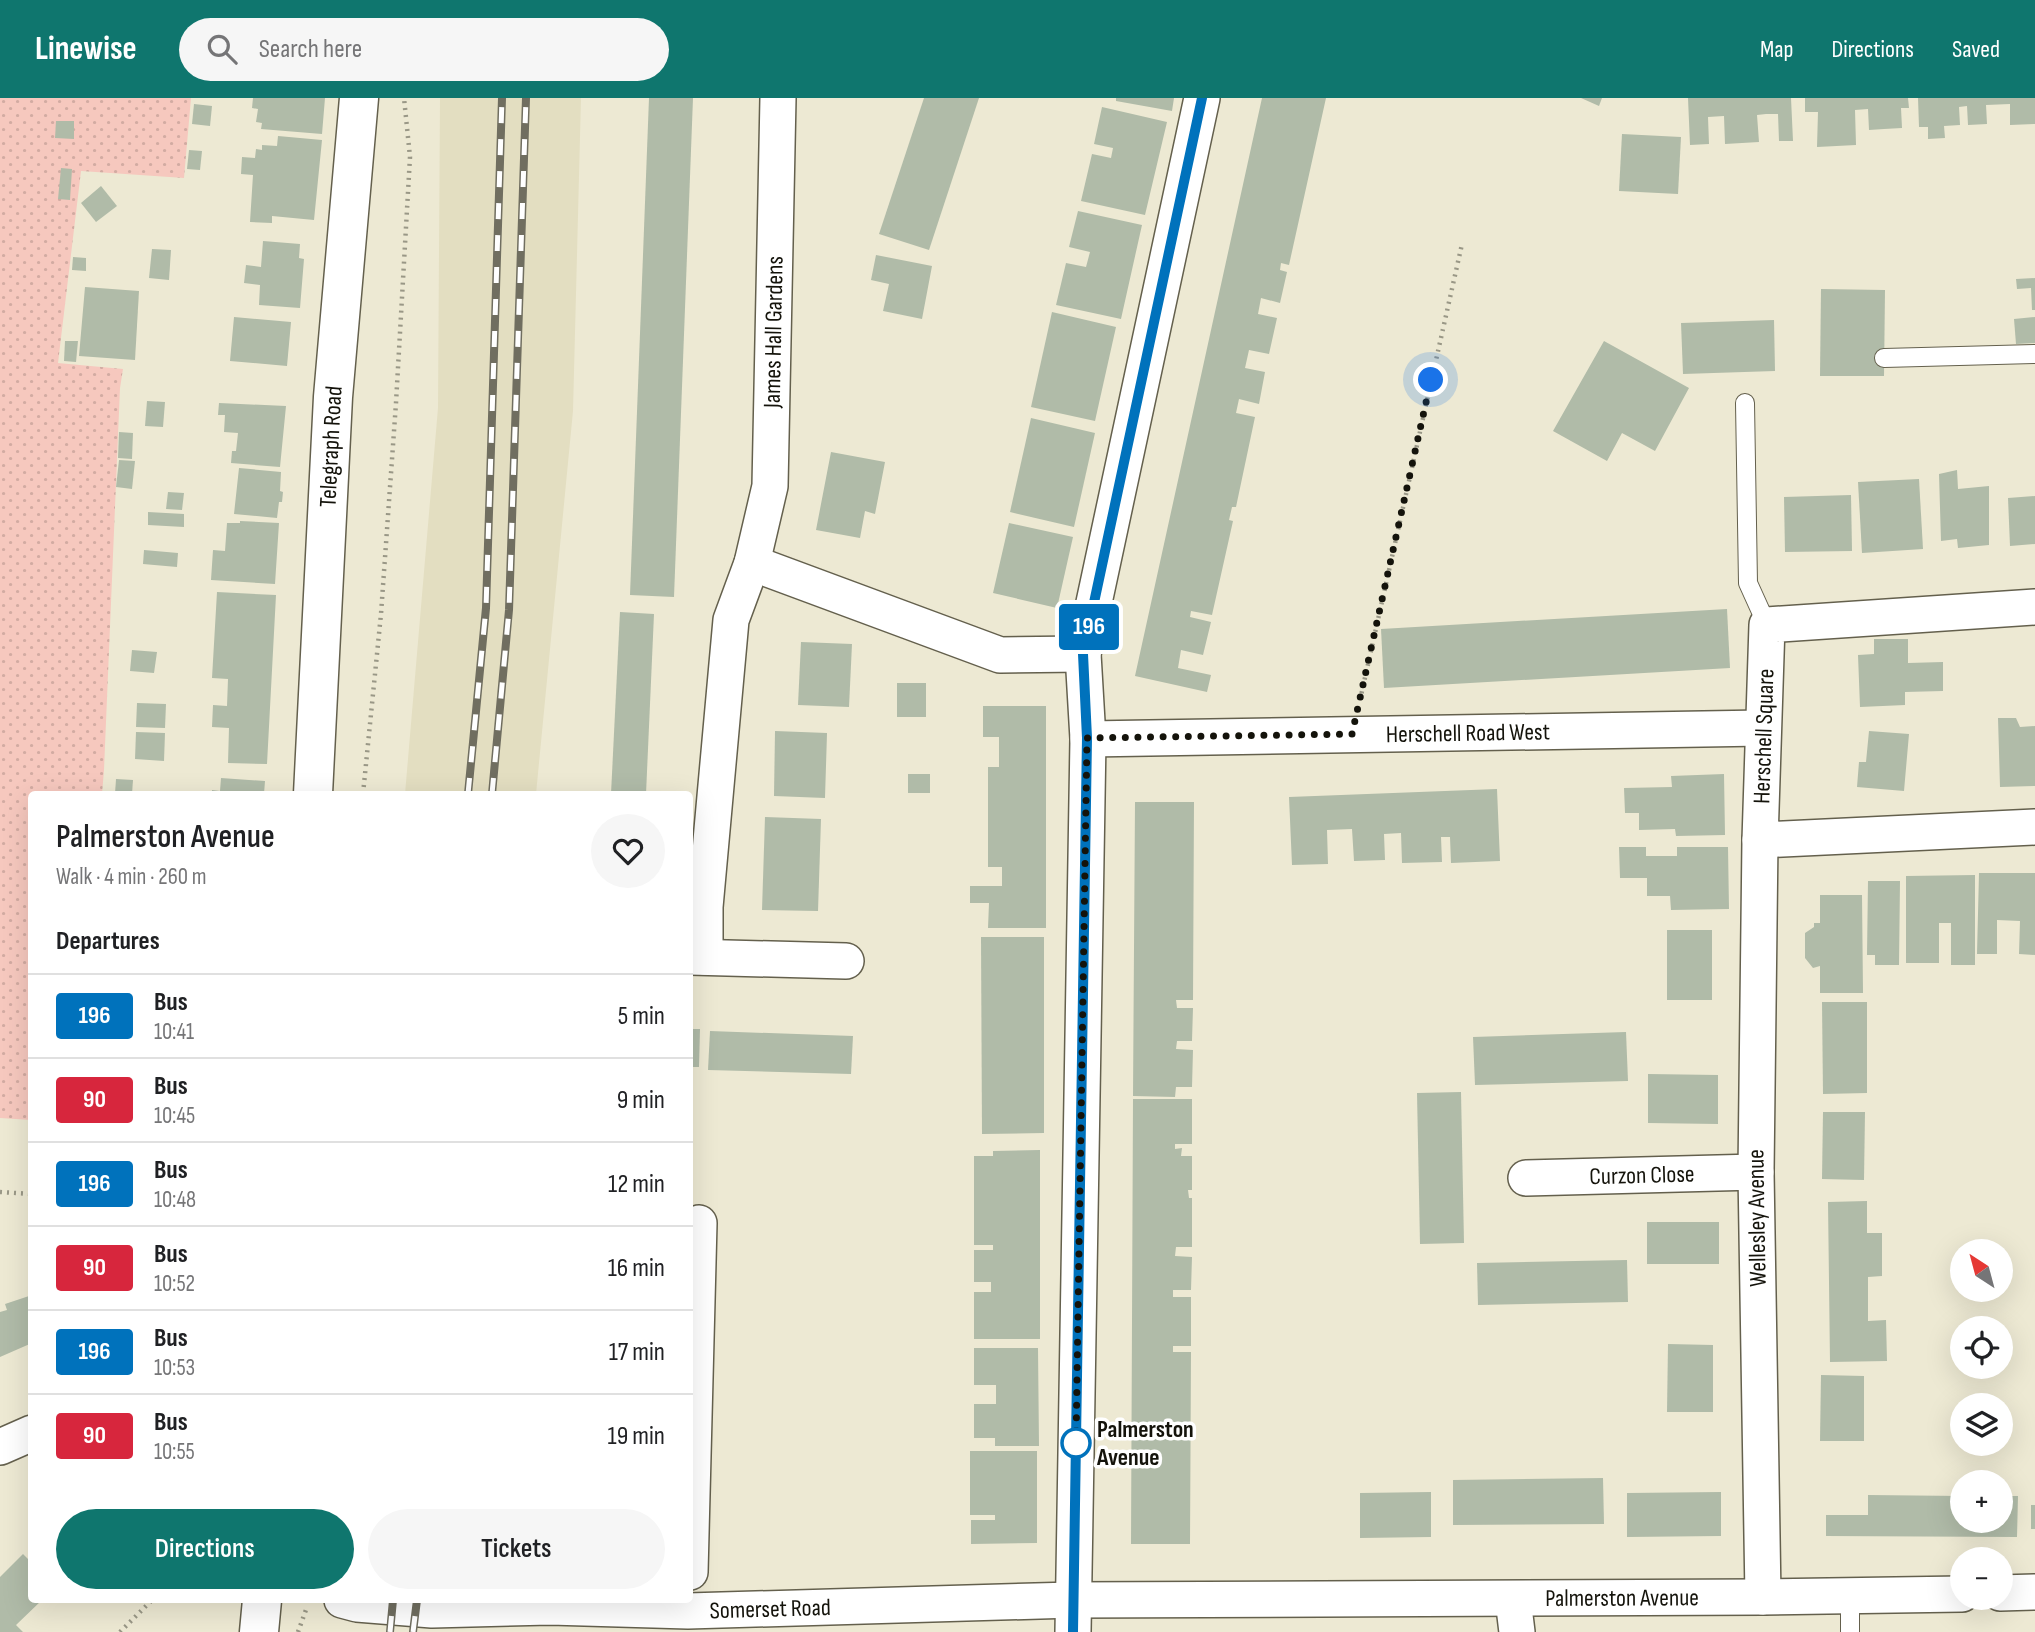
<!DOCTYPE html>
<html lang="en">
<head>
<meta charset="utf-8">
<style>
  body { margin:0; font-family:"Sofia Sans Condensed",sans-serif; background:#f6f6f6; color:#202124; height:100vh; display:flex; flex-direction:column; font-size:26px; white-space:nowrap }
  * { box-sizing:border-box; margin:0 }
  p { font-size:23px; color:#757577 }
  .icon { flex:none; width:38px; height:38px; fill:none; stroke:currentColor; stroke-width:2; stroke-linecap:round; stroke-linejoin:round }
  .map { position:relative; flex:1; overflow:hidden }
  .side { position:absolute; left:28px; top:693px; width:665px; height:812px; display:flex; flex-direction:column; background:#fff; border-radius:7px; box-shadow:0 7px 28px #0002 }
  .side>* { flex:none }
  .badge { padding:0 14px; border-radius:5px; font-size:24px; line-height:46px }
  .needle { width:46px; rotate:324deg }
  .controls { position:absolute; left:1950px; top:1141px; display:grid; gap:14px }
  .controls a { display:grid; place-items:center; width:63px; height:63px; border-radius:50%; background:#fff; box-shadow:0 7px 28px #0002; font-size:35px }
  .you { position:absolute; width:35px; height:35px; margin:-18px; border:5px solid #fff; border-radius:50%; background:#1a73e8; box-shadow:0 0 0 10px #1a73e833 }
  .map>.badge { position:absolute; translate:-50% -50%; box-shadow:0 0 0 4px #fff }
  h2 { padding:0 28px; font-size:26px; line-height:63px }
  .round { display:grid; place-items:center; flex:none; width:74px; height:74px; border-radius:37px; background:#f6f6f6 }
  .head { display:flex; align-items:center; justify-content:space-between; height:119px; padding:0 28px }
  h1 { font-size:33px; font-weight:600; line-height:52px }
  .cta { display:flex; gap:14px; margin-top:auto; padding:14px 28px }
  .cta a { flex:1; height:80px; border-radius:42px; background:#0f766e; color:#fff; font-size:28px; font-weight:600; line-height:80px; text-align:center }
  .cta a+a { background:#f6f6f6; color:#202124 }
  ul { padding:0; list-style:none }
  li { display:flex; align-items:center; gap:21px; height:84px; padding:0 28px; border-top:2px solid #e0e0e0 }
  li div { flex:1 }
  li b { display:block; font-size:26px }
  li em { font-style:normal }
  li .badge { min-width:77px; font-weight:700; text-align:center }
  header { display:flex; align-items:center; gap:42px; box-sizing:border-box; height:98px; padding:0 35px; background:#0f766e; color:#fff }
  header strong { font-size:33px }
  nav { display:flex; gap:38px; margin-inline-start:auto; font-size:24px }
  .search { width:490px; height:63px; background:#f6f6f6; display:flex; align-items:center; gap:18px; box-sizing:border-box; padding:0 24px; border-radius:38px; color:#757577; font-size:26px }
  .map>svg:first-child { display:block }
  .built { fill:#e3dec1 }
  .garden { fill:url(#garden-dots) }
  .building { fill:#b0bba8 }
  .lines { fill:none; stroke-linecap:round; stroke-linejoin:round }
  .service-casing { stroke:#64604d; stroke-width:20 }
  .minor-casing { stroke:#64604d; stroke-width:38 }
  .tertiary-casing { stroke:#64604d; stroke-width:41 }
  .path { stroke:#999786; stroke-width:4.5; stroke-dasharray:2 5; stroke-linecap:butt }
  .service { stroke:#fff; stroke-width:18 }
  .minor { stroke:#fff; stroke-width:35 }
  .tertiary { stroke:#fff; stroke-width:38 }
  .rail-casing { stroke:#706e60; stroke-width:8 }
  .rail { stroke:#fff; stroke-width:5; stroke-dasharray:16; stroke-linecap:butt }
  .line-casing { stroke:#fff; stroke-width:16 }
  .line { stroke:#0072bc; stroke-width:10 }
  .walk { stroke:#14130b; stroke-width:7; stroke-dasharray:0 12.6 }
  .stop-dot { fill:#fff; stroke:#0072bc; stroke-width:3.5 }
  .labels { text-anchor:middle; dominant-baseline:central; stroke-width:7; stroke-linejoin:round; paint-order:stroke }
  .street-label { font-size:24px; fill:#14130b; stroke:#fff }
  .stop-label { font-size:24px; font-weight:bold; fill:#14130b; stroke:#fff; text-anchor:start }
</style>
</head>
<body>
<header>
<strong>Linewise</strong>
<div class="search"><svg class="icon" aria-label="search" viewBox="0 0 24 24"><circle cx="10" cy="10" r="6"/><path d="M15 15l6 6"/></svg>Search here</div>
<nav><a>Map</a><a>Directions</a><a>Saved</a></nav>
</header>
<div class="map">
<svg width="2035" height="1534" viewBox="0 0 2035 1534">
  <defs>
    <pattern id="garden-dots" width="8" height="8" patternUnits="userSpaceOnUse" patternTransform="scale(1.75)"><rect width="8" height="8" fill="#f6c8be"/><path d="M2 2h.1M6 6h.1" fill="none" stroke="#d2aba2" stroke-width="1.8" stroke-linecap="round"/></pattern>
  </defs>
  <rect width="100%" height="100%" fill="#ede9d3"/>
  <polygon class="built" points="440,0 581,0 573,313 536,696 405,696 438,310"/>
  <polygon class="garden" points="0,0 191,0 184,80 81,73 58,265 123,271 120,290 104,672 102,696 32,696 31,1022 0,1020"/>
  <g class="building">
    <polygon points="253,0 325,0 322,36 261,31 262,25 256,24 258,11 252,10"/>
    <polygon points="649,0 693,0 674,499 630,497"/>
    <polygon points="924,0 979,0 929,152 879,136"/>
    <polygon points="1116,0 1174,0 1172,13 1116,3"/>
    <polygon points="1262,0 1326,0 1289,167 1281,165 1280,172 1287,174 1280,205 1261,200 1258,216 1277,220 1269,256 1249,252 1245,270 1265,274 1259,306 1239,301 1236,315 1255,319 1236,409 1232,409 1229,422 1233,423 1212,517 1191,513 1190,519 1211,524 1203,557 1181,552 1178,570 1211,577 1207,594 1135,578"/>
    <polygon points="1581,0 1602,0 1599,8"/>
    <polygon points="1688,0 1791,0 1793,43 1779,43 1778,16 1766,16 1757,17 1759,44 1725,46 1724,18 1708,19 1709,46 1690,47"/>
    <polygon points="1805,0 1908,0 1909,10 1901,10 1902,30 1884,31 1869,32 1868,11 1855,12 1856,47 1817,49 1818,14 1805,14"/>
    <polygon points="1918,0 2035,0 2035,26 2010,27 2010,6 1986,7 1987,26 1968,27 1967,8 1959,9 1960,27 1944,28 1945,40 1928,41 1928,29 1919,29"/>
    <polygon points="194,6 212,8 210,28 192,26"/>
    <polygon points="1102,9 1167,24 1145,117 1081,103 1092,56 1111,60 1113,50 1094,46"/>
    <polygon points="56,23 74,23 74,41 55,40"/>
    <polygon points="1622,36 1681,39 1678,96 1619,93"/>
    <polygon points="278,38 322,42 314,122 272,118 272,125 250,124 253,77 241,76 242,59 255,60 256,51 262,52 262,47 277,48"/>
    <polygon points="189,52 202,53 200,72 187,71"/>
    <polygon points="61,70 72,71 70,102 58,101"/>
    <polygon points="101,88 117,108 96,124 81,105"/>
    <polygon points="1078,113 1142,127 1121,221 1056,207 1066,165 1086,169 1090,154 1069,149"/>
    <polygon points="263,143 300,146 299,160 304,161 300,210 259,207 260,187 244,185 246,167 261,169"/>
    <polygon points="152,151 171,152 169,182 149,180"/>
    <polygon points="876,157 932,168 922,221 883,213 889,186 871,182"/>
    <polygon points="73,159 86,160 86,173 72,172"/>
    <polygon points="2035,180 2035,212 2032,212 2031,190 2017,191 2016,181"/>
    <polygon points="85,189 139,193 135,262 79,258"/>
    <polygon points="1821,191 1885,192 1884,278 1820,278"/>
    <polygon points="1052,214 1116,229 1095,323 1031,309"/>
    <polygon points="234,219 291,224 287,268 230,263"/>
    <polygon points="2035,219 2035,245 2016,246 2014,221"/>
    <polygon points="1774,222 1775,273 1683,276 1681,225"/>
    <polygon points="65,243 78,243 76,264 64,263"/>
    <polygon points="1604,243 1689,290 1655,353 1622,335 1607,363 1553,333"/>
    <polygon points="147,303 165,304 163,329 145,328"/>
    <polygon points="219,305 286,308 280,369 231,365 232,353 236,353 238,335 224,334 225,317 218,317"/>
    <polygon points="1031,320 1095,335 1074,429 1010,414"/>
    <polygon points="119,334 133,335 132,361 118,360"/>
    <polygon points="831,354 885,364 875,416 865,413 860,440 816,432"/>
    <polygon points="119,362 135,363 132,391 116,389"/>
    <polygon points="239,370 281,374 280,393 283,394 282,404 279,404 277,420 234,416"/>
    <polygon points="1957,372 1958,391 1989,388 1989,447 1958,450 1957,441 1941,443 1939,376"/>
    <polygon points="1919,381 1923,451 1862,455 1858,384"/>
    <polygon points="168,394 184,395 182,412 166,411"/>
    <polygon points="1851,397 1852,453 1785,454 1784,399"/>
    <polygon points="2035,398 2035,446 2010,448 2008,400"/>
    <polygon points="148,414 184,416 184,429 148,427"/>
    <polygon points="240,423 279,425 275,486 211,482 213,452 225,453 227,425 240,425"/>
    <polygon points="1009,425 1073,439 1057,510 993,495"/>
    <polygon points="144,452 178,455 177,469 143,466"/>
    <polygon points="217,494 276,497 267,666 228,665 229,630 212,629 213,607 227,608 228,581 212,580"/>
    <polygon points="1727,511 1730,570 1384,590 1381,531"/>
    <polygon points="620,514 654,516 646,696 611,696"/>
    <polygon points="1874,541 1908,541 1908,565 1943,564 1943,593 1905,594 1905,607 1860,609 1858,557 1874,556"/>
    <polygon points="801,544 852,546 849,609 798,607"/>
    <polygon points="132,552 157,554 154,575 130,573"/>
    <rect x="897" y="585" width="29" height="34"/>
    <polygon points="137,605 166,606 165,630 136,629"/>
    <polygon points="983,608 1046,608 1046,830 988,830 989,805 970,805 970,788 1002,788 1002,769 988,769 988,669 999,669 999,639 983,639"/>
    <polygon points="1998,620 2016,620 2020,629 2035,628 2035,688 2000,689"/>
    <polygon points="775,633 827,635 825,700 774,698"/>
    <polygon points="1869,633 1909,636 1904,693 1857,689 1859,664 1866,664"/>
    <polygon points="136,634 165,635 164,663 135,661"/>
    <rect x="908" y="676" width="22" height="19"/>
    <polygon points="1724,676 1725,737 1676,738 1675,731 1639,732 1639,715 1625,715 1624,690 1672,689 1671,678"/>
    <polygon points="221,680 265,683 264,696 212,696 212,692 220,693"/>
    <polygon points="116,681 133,682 132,696 115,696"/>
    <polygon points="1497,691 1500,763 1451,765 1450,739 1441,739 1442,764 1402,765 1401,735 1384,736 1385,762 1354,763 1352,731 1327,732 1328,766 1292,767 1289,699"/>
    <polygon points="1135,704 1194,704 1193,902 1176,902 1177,910 1193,910 1192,943 1177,943 1176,951 1193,952 1192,989 1176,989 1175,999 1133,998"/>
    <polygon points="765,719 821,721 818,813 762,812"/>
    <polygon points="1619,749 1646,749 1646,758 1677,758 1677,749 1728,749 1729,811 1671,812 1670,798 1647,798 1647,780 1620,780"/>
    <polygon points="1979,775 2035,775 2035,857 2019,856 2020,823 1997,822 1997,856 1977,856"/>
    <polygon points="1975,777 1975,867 1951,867 1951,825 1939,825 1939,865 1906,865 1906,778"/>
    <polygon points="1868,783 1900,783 1899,867 1875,867 1875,857 1867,857"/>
    <polygon points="1820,797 1862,797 1863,895 1820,895 1820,868 1813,870 1805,860 1805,835 1814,829 1814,825 1820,825"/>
    <rect x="1667" y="832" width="45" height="70"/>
    <polygon points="981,839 1044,839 1044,1035 982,1036"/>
    <polygon points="1822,904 1867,904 1867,995 1823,996"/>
    <polygon points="690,931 700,931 699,969 690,969"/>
    <polygon points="710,933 853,938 851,976 708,972"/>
    <polygon points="1626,934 1628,983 1475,987 1473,939"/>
    <polygon points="1648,976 1718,977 1718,1026 1648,1025"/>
    <polygon points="1461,994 1464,1145 1420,1146 1417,995"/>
    <polygon points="1133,1001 1192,1001 1192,1046 1175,1046 1175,1051 1182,1050 1181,1058 1192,1058 1192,1092 1188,1092 1189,1100 1192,1100 1192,1149 1176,1149 1175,1158 1192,1159 1191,1192 1173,1192 1173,1199 1191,1199 1191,1248 1173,1248 1173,1254 1191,1254 1190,1446 1131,1446"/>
    <polygon points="1823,1014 1865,1014 1864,1082 1822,1081"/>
    <polygon points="1040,1052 1040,1241 974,1241 974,1194 991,1194 991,1184 974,1184 974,1152 993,1152 993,1147 974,1147 974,1058 993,1058 993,1053"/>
    <polygon points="1867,1103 1867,1135 1882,1135 1882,1178 1868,1179 1868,1223 1886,1222 1887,1263 1830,1264 1828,1104"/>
    <rect x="1647" y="1124" width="72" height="42"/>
    <polygon points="1627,1162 1628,1204 1478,1207 1477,1165"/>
    <polygon points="32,1197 32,1245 0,1259 0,1214 7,1212 5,1206"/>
    <polygon points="1668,1246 1713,1247 1713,1314 1667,1314"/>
    <polygon points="974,1250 1038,1250 1039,1348 995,1348 995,1340 974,1340 974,1306 996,1306 996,1287 974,1287"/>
    <polygon points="1821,1277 1864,1278 1864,1343 1820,1343"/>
    <polygon points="970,1353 1037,1353 1037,1445 971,1446 971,1422 995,1422 995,1417 970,1417"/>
    <polygon points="1603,1380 1604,1426 1453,1427 1453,1382"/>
    <polygon points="1431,1394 1431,1439 1360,1440 1360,1395"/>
    <polygon points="1721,1394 1721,1438 1627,1439 1627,1395"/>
    <polygon points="1868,1397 1962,1398 1962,1423 2000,1423 2000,1398 2018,1398 2017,1439 1826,1438 1826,1417 1868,1417"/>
    <rect x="2031" y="1407" width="4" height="24"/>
    <polygon points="23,1456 32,1465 32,1502 42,1502 16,1527 23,1534 0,1534 0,1479"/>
  </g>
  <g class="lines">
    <defs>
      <g id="service">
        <polyline points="1884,260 2035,256"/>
        <polyline points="1745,305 1748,485 1767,527"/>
        <polyline points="1850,1497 1850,1534"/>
      </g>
      <g id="minor">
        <polyline points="752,465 1000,557 1083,556"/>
        <path id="s1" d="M1088,641L1763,630"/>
        <polyline points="1760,742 2035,729"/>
        <polyline points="690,859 846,863"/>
        <path id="s2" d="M705,859V809L731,522L752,465L770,388L778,0"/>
        <path id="s3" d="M1526,1080L1756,1074"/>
        <polyline points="0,1349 32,1335"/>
        <polyline points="690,1474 699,1125"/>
        <polyline points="2000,1495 2035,1494"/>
        <path id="s4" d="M1763,1499L1756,1074L1760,742L1767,527L2035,509"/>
        <polyline points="1513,1501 1517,1534"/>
        <path id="s5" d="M342,1502L357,1506L432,1512L550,1509L688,1513L1073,1502L1763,1499L1962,1496"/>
        <polyline points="1073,1534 1088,641 1083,556 1202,0"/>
      </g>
      <g id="tertiary">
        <path id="s6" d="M313,696L333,299L359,0"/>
        <polyline points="259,1534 262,1502"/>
      </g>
    </defs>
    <use href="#service" class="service-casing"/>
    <use href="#minor" class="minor-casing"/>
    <use href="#tertiary" class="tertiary-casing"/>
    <g class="path">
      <polyline points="1360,602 1462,146"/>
      <polyline points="363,696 381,516 396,305 410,59 404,0"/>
      <polyline points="0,1094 32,1096"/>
      <polyline points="120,1534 152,1502"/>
      <polyline points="298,1534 307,1509"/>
    </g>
    <use href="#service" class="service"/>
    <use href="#minor" class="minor"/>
    <use href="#tertiary" class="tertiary"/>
    <defs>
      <g id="rail">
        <polyline points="468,696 486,510 502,0"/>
        <polyline points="492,696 509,512 526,0"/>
        <polyline points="390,1534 393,1502"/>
        <polyline points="413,1534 417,1502"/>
      </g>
    </defs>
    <use href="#rail" class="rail-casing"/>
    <use href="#rail" class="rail"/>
  </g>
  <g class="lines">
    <defs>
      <polyline id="line" points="1073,1534 1087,640 1083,556 1202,0"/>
    </defs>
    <use href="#line" class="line-casing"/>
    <use href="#line" class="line"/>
    <polyline class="walk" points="1076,1345 1087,640 1352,636 1431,282"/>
  </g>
  <circle class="stop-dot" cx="1076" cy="1345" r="14"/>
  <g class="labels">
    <g class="street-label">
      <text stroke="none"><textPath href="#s2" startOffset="632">James Hall Gardens</textPath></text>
      <text stroke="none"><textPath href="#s6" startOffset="348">Telegraph Road</textPath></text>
      <text stroke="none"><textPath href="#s1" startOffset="380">Herschell Road West</textPath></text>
      <text stroke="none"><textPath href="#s4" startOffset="861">Herschell Square</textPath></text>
      <text stroke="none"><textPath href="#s3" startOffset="116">Curzon Close</textPath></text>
      <text transform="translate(1757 1120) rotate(-91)">Wellesley Avenue</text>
      <text stroke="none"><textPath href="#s5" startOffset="1281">Palmerston Avenue</textPath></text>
      <text stroke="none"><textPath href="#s5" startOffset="429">Somerset Road</textPath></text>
    </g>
    <g class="stop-label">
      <text x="1097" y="1331">Palmerston<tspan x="1097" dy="28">Avenue</tspan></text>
    </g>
  </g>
</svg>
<div class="controls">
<a><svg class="needle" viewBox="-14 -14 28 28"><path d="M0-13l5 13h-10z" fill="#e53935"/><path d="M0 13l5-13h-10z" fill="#757577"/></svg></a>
<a><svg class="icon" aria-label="locate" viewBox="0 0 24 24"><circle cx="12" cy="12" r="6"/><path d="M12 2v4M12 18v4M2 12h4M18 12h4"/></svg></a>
<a><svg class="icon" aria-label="layers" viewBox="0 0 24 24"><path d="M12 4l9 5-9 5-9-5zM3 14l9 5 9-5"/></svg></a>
<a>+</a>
<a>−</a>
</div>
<div class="you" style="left:1431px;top:282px"></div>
<b class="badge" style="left:1089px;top:529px;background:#0072bc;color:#fff">196</b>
<section class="side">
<div class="head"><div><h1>Palmerston Avenue</h1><p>Walk · 4 min · 260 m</p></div><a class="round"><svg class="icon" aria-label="heart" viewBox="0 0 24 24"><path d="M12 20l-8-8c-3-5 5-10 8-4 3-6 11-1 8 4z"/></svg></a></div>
<h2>Departures</h2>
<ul>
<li><span class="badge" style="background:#0072bc;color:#fff">196</span><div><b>Bus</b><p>10:41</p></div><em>5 min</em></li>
<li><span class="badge" style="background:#d7263d;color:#fff">90</span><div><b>Bus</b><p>10:45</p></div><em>9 min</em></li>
<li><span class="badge" style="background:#0072bc;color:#fff">196</span><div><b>Bus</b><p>10:48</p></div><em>12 min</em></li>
<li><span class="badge" style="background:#d7263d;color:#fff">90</span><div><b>Bus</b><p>10:52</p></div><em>16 min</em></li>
<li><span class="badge" style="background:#0072bc;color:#fff">196</span><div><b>Bus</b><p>10:53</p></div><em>17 min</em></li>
<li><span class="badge" style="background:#d7263d;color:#fff">90</span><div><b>Bus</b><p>10:55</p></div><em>19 min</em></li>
</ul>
<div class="cta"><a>Directions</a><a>Tickets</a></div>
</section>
</div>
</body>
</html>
